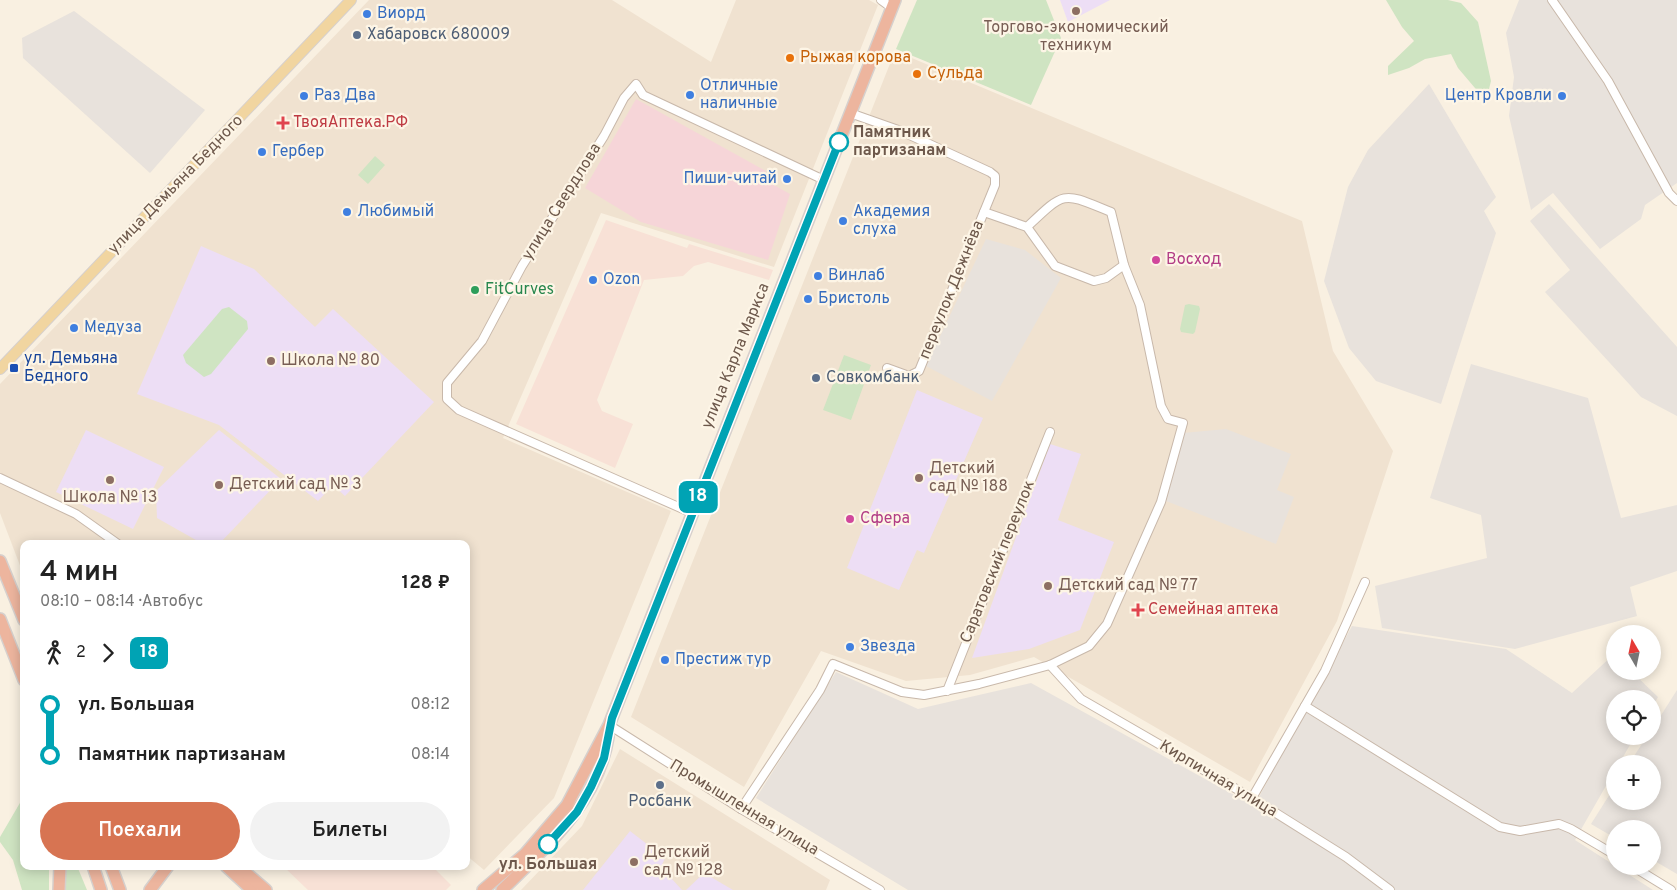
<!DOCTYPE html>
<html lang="ru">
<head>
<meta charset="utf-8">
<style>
  body { margin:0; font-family:Overpass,sans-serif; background:#f2f2f2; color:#222; height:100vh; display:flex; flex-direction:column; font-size:19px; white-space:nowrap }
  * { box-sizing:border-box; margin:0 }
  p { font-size:16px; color:#767676 }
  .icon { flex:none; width:28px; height:28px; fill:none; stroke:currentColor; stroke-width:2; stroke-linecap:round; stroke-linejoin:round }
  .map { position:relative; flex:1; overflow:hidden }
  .side { position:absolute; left:20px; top:540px; width:450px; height:330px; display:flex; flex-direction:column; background:#fff; border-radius:10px; box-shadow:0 2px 12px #0003 }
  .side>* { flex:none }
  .badge { padding:0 10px; border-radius:8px; font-size:18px; line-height:32px }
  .needle { width:32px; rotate:351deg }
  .controls { position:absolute; left:1606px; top:625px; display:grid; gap:10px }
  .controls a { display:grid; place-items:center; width:55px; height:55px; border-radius:50%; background:#fff; box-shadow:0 2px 12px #0003; font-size:25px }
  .map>.badge { position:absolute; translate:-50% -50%; box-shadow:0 0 0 2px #fff }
  .legs { display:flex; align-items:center; gap:8px; height:55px; padding:0 20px; font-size:16px }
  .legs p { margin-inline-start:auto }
  .headline { display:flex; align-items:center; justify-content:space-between; height:85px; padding:0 20px }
  h1 { font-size:28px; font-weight:600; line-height:38px }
  .button { display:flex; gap:10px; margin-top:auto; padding:10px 20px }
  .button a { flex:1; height:58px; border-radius:30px; background:#d77452; color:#fff; font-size:20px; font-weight:600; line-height:58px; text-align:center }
  .button a+a { background:#f2f2f2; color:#222 }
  ul { padding:0 20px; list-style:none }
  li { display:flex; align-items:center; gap:18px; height:50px; font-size:19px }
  li i { display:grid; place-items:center; width:8px; height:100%; margin:0 6px; background:currentColor }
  li i::after { content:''; width:12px; height:12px; margin:-6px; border:4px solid; border-radius:50%; background:#fff }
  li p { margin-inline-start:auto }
  li:first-child i { background:linear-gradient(#0000 50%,currentColor 0) }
  li:last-child i { background:linear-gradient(currentColor 50%,#0000 0) }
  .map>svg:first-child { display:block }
  .residential { fill:#f0e2d0 }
  .commercial { fill:#f8e1d6 }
  .industrial { fill:#e8e2dc }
  .education { fill:#eddef5 }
  .medical { fill:#f6d5d8 }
  .green { fill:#cfe4c2 }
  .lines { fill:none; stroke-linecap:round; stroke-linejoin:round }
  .minor-casing { stroke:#c8b8aa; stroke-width:10 }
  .major-casing { stroke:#d6d0cd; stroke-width:12 }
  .highway-casing { stroke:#d6d0cd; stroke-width:14 }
  .minor { stroke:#fff; stroke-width:8 }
  .major { stroke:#f1d5a0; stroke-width:10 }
  .highway { stroke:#edb59e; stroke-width:11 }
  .line-1-casing { stroke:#fff; stroke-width:11 }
  .line-1 { stroke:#00a3b4; stroke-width:8 }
  .education-dot { fill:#8d6e63; stroke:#fdf5e6; stroke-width:2 }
  .shop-dot { fill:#3f7fe0; stroke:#fdf5e6; stroke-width:2 }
  .service-dot { fill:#5c6f8a; stroke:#fdf5e6; stroke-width:2 }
  .food-dot { fill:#e8710a; stroke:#fdf5e6; stroke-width:2 }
  .health-dot { fill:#e0444e; stroke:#fdf5e6; stroke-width:2 }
  .stop-1-dot { fill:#fff; stroke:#00a3b4; stroke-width:2.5 }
  .hotel-dot { fill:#d1479c; stroke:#fdf5e6; stroke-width:2 }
  .leisure-dot { fill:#2e9e5b; stroke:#fdf5e6; stroke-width:2 }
  .transit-dot { fill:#1a4fb4; stroke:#fdf5e6; stroke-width:2 }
  .labels { text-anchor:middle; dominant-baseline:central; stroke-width:4.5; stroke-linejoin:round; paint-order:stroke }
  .shop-label { font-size:16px; fill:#366cbe; stroke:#fdf5e6; text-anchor:start }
  .education-label { font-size:16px; fill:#785e54; stroke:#fdf5e6; text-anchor:start }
  .service-label { font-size:16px; fill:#4e5e75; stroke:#fdf5e6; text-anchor:start }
  .food-label { font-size:16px; fill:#c56008; stroke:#fdf5e6; text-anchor:start }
  .health-label { font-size:16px; fill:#be3a42; stroke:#fdf5e6; text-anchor:start }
  .stop-label { font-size:16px; font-weight:bold; fill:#6d584b; stroke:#fdf5e6; text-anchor:start }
  .street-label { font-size:16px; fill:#6d584b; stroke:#fdf5e6 }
  .hotel-label { font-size:16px; fill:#b23c85; stroke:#fdf5e6; text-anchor:start }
  .leisure-label { font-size:16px; fill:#27864d; stroke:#fdf5e6; text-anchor:start }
  .transit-label { font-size:16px; fill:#164399; stroke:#fdf5e6; text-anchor:start }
</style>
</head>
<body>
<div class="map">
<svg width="1677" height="890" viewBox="0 0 1677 890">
  <rect width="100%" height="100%" fill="#f9f0e1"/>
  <g class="residential">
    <polygon points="369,0 612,0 711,62 736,0 869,0 878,5 774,267 601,213 503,438 671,511 554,798 484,870 466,855 466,544 24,544 24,576 0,513 0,384"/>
    <polygon points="895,51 1302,221 1333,351 1393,451 1337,621 1250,782 1034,657 970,675 906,681 821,651 744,787 631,717"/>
    <polygon points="620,749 830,880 826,890 521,890 582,826"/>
  </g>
  <g class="commercial">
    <polygon points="606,220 687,248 689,244 773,270 769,280 708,262 694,266 683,276 644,280 597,400 602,411 633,424 615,468 516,424"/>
    <polygon points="283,866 432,866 451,885 446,890 308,890"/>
  </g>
  <g class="industrial">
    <polygon points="1519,0 1677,0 1677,183 1645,205 1641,219 1600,249 1553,193 1531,210 1509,116 1514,77 1506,33"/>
    <polygon points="74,11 205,110 150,173 23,58 22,38"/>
    <polygon points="1429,84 1496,197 1484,211 1496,233 1441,404 1376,381 1349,348 1324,281 1348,187 1368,150"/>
    <polygon points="1549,204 1677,347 1677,416 1641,397 1545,292 1570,270 1530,221"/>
    <polygon points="986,239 1025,250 1061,278 992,401 926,366"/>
    <polygon points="1471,364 1588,398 1621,518 1677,505 1677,571 1630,587 1637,616 1515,649 1382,628 1375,586 1487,558 1481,515 1430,498"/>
    <polygon points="1226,429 1291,454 1277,490 1294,497 1276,544 1166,501 1183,433"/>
    <polygon points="1352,626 1506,649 1572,693 1614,654 1615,671 1631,671 1658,697 1653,706 1652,699 1615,699 1615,736 1635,736 1619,764 1615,764 1615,770 1575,840 1653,890 908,890 756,798 836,672 918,709 1031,683 1254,806"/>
    <polygon points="1677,690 1677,874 1653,860 1652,829 1615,829 1615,838 1591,824 1615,786 1615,801 1652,801 1652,764 1629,764 1647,736 1652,736 1653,728"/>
  </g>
  <g class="education">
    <polygon points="1060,0 1110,0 1068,22"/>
    <polygon points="201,246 254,269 315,327 333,309 434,402 345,496 333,485 318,501 219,425 137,394"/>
    <polygon points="917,390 983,418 924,553 917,550 899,590 847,568"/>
    <polygon points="86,430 164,467 133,529 56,492"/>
    <polygon points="219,430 281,479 219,544 203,544 157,518 156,491"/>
    <polygon points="1050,444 1081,454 1058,520 1114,542 1080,630 1029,649 972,658"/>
    <polygon points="630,831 665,858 661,867 682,890 583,890"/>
    <polygon points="704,873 733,890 686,890"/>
  </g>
  <polygon class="medical" points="636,99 766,171 765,180 790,194 768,260 641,222 585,188"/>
  <g class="green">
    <polygon points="917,0 1046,0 1061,38 1031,105 896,49"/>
    <polygon points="1386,0 1448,0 1461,3 1478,22 1491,81 1486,101 1458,68 1451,54 1425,59 1409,68 1388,75 1388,66 1414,41 1402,27"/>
    <polygon points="375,156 385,165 368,184 358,175"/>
    <polygon points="1189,304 1199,306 1200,309 1195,332 1193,334 1181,332 1180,329 1185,305"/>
    <polygon points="229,307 247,321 248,329 211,374 204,377 186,363 183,355 222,309"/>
    <polygon points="844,355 871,365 851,420 823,410"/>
    <polygon points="24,796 24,866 49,866 49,890 22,890 13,860 0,842 0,837"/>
    <polygon points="65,866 77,866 87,890 64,890"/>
  </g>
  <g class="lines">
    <defs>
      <g id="minor">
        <polyline points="881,0 892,8"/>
        <polyline points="1552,0 1608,81 1669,193 1677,201"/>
        <polyline points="850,113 901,131 990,172 995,176 995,185 919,371 909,376 887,368"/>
        <polyline points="984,212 1027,227 1055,266 1094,281 1106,278 1124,265"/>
        <polyline points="0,478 76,514 118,544"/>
        <polyline points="692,513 459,410 447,399 447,383 482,341 522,266 604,136 624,98 636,84 643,95 824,180"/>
        <polyline points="1050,665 1081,699 1252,798 1346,857 1390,890"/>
        <polyline points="947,691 1050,432"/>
        <polyline points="1305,706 1500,827 1520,831 1559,824 1571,829 1615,855"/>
        <polyline points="609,725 741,809 880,890"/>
        <polyline points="1252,798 1325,671 1365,582"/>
        <path d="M741,809L820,690L833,664L902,692L924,695L979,684L1050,665L1089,646L1107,624L1161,502L1183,423L1168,419L1161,406L1140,305L1124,265L1111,212C1062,192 1066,190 1027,227"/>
        <polyline points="1632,866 1671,890"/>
      </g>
      <polyline id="major" points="0,369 351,0"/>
      <g id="highway">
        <polyline points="0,561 24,620"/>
        <polyline points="0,619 24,680"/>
        <polyline points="93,866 101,890"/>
        <polyline points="111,866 120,890"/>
        <polyline points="226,866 252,890"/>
        <polyline points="238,866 266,890"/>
        <polyline points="59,890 60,866"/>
        <polyline points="150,890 168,866"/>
        <polyline points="483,890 525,854 567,805 609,725 895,0"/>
        <path d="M502,890C547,846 598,802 608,737"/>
      </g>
    </defs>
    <use href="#minor" class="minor-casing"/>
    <use href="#major" class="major-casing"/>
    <use href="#highway" class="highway-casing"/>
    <use href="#minor" class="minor"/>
    <use href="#major" class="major"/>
    <use href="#highway" class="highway"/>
  </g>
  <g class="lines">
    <defs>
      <polyline id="line-1" points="548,844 577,812 591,787 604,758 612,718 839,142"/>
    </defs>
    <use href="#line-1" class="line-1-casing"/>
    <use href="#line-1" class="line-1"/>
  </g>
  <g class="education-dot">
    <circle cx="1076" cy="11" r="5"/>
    <circle cx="271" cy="361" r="5"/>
    <circle cx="919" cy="478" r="5"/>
    <circle cx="110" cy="480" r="5"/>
    <circle cx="219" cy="485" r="5"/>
    <circle cx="1048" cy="586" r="5"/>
    <circle cx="634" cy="862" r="5"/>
  </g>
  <g class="shop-dot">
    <circle cx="367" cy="14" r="5"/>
    <circle cx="690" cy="95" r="5"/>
    <circle cx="304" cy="96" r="5"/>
    <circle cx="1562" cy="96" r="5"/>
    <circle cx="262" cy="152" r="5"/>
    <circle cx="787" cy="179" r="5"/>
    <circle cx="347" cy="212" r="5"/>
    <circle cx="843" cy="221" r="5"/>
    <circle cx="818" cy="276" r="5"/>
    <circle cx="593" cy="280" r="5"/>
    <circle cx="808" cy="299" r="5"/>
    <circle cx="74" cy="328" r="5"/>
    <circle cx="850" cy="647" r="5"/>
    <circle cx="665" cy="660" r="5"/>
  </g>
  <g class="service-dot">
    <circle cx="357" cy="35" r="5"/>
    <circle cx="816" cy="378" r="5"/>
    <circle cx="660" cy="785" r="5"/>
  </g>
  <g class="food-dot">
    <circle cx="790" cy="58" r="5"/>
    <circle cx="917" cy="74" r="5"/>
  </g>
  <g class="health-dot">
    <path d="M280.5 115.5h5v5h5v5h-5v5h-5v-5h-5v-5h5z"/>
    <path d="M1135.5 602.5h5v5h5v5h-5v5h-5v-5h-5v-5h5z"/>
  </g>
  <g class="stop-1-dot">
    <circle cx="839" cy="142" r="9"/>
    <circle cx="548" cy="844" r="9"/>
  </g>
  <g class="hotel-dot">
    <circle cx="1156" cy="260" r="5"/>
    <circle cx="850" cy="519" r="5"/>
  </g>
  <circle class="leisure-dot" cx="475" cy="290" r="5"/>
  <rect class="transit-dot" x="9" y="363" width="10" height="10" rx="2.5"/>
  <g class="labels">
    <g class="shop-label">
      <text x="377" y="14">Виорд</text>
      <text x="700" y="86">Отличные<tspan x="700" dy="18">наличные</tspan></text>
      <text x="314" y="96">Раз Два</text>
      <text x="1552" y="96" text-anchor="end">Центр Кровли</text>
      <text x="272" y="152">Гербер</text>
      <text x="777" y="179" text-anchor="end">Пиши-читай</text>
      <text x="357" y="212">Любимый</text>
      <text x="853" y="212">Академия<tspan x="853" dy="18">слуха</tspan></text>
      <text x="828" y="276">Винлаб</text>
      <text x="603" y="280">Ozon</text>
      <text x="818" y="299">Бристоль</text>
      <text x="84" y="328">Медуза</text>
      <text x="860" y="647">Звезда</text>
      <text x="675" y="660">Престиж тур</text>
    </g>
    <g class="education-label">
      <text x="1076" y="28" text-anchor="middle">Торгово-экономический<tspan x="1076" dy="18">техникум</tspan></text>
      <text x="281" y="361">Школа № 80</text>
      <text x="929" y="469">Детский<tspan x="929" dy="18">сад № 188</tspan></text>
      <text x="229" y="485">Детский сад № 3</text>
      <text x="110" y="498" text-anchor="middle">Школа № 13</text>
      <text x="1058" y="586">Детский сад № 77</text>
      <text x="644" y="853">Детский<tspan x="644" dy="18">сад № 128</tspan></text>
    </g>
    <g class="service-label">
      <text x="367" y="35">Хабаровск 680009</text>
      <text x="826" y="378">Совкомбанк</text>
      <text x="660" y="802" text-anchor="middle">Росбанк</text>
    </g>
    <g class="food-label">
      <text x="800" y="58">Рыжая корова</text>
      <text x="927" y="74">Сульда</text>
    </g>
    <g class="health-label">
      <text x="293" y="123">ТвояАптека.РФ</text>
      <text x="1148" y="610">Семейная аптека</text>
    </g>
    <g class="stop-label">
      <text x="853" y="133">Памятник<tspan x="853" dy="18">партизанам</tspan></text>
      <text x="548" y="865" text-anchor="middle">ул. Большая</text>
    </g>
    <g class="street-label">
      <text transform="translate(176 185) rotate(-46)">улица Демьяна Бедного</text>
      <text transform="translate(562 202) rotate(-58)">улица Свердлова</text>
      <text transform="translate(952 290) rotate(-68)">переулок Дежнёва</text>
      <text transform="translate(736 356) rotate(-68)">улица Карла Маркса</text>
      <text transform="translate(998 562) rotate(-68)">Саратовский переулок</text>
      <text transform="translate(1218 779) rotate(31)">Кирпичная улица</text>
      <text transform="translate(744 808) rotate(31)">Промышленная улица</text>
    </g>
    <g class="hotel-label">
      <text x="1166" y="260">Восход</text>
      <text x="860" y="519">Сфера</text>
    </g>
    <g class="leisure-label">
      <text x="485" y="290">FitCurves</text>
    </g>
    <g class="transit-label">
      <text x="24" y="359">ул. Демьяна<tspan x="24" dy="18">Бедного</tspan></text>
    </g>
  </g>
</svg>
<div class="controls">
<a><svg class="needle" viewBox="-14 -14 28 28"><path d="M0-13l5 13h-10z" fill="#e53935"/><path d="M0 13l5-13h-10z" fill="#767676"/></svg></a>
<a><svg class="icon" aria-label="locate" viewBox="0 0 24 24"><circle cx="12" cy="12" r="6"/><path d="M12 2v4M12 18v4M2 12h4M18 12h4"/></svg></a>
<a>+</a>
<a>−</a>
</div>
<b class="badge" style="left:698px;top:497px;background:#00a3b4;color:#fff">18</b>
<section class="side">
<div class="headline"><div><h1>4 мин</h1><p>08:10 – 08:14 · Автобус</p></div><b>128 ₽</b></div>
<div class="legs"><svg class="icon" aria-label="walk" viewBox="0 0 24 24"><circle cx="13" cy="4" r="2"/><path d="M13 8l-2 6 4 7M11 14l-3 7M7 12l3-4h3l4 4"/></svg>2<svg class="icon" aria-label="forward" viewBox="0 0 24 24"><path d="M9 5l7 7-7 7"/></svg><b class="badge" style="background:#00a3b4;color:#fff">18</b></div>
<ul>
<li><i style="color:#00a3b4"></i><b>ул. Большая</b><p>08:12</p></li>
<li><i style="color:#00a3b4"></i><b>Памятник партизанам</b><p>08:14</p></li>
</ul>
<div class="button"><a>Поехали</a><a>Билеты</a></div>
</section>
</div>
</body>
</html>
